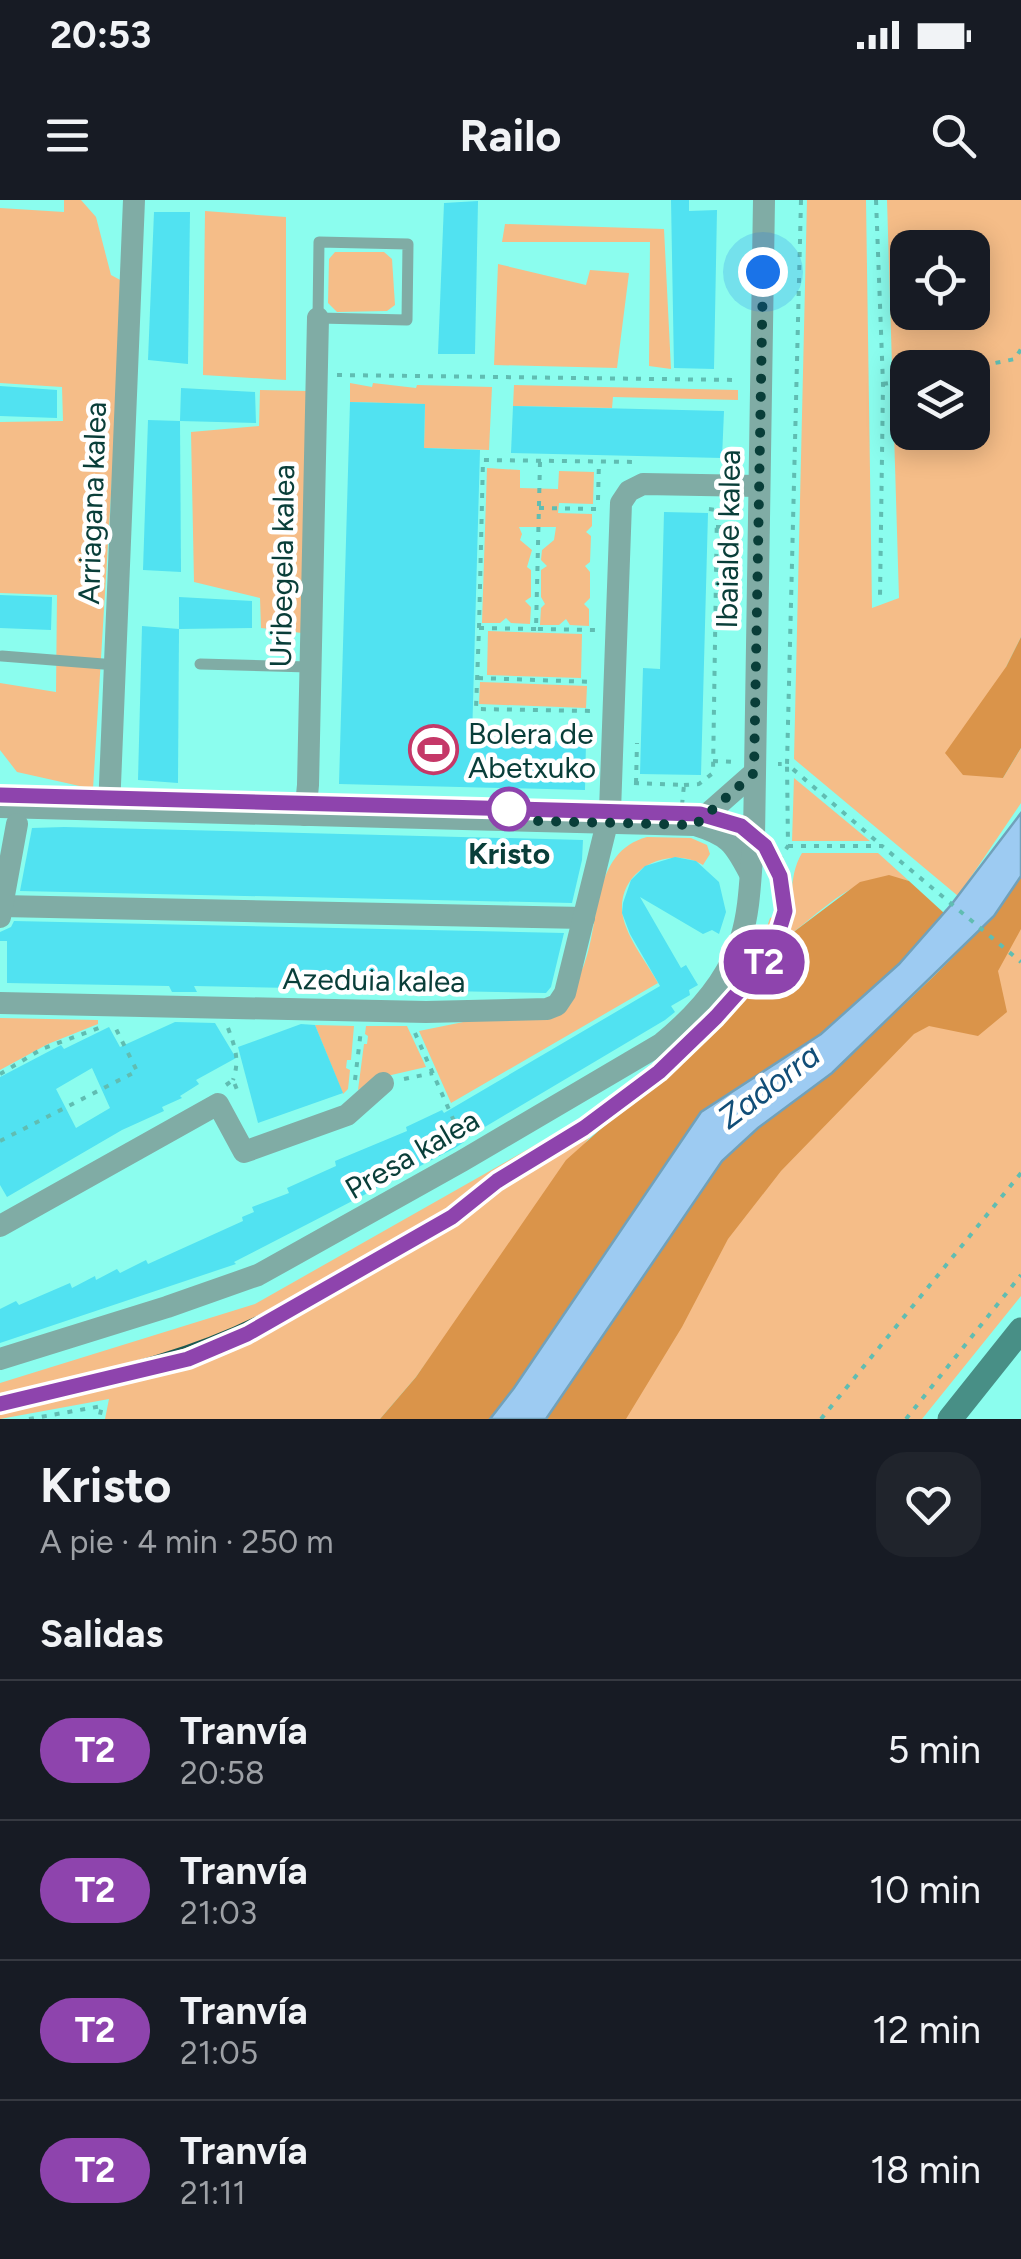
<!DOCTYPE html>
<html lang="es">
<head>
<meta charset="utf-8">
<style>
  body { margin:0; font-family:Figtree,sans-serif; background:#20242c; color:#f1f3f6; height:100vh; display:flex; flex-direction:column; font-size:38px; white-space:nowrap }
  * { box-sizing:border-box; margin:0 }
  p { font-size:32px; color:#9ea1a6 }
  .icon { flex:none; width:55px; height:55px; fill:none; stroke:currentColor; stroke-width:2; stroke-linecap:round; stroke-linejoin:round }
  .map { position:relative; height:1219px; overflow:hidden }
  .side { display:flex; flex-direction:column; background:#171b24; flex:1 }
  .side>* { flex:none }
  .badge { padding:0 20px; border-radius:32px; font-size:35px; line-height:65px }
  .buttons { position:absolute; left:890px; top:30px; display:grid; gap:20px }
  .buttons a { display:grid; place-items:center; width:100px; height:100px; border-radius:20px; background:#171b24; box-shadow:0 5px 25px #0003; font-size:50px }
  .you { position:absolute; width:50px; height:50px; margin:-25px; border:8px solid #fff; border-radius:50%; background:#1a73e8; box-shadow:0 0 0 15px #1a73e833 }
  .map>.badge { position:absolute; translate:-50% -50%; box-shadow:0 0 0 5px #fff }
  h2 { padding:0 40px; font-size:38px; line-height:90px }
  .round { display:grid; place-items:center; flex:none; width:105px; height:105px; border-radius:30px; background:#20242c }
  .head { display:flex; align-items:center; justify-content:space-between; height:170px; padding:0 40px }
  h1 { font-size:48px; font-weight:700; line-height:75px }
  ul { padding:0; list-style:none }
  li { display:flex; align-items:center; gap:30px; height:140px; padding:0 40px; border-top:2px solid #363941 }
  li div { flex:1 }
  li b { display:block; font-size:38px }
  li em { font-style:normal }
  li .badge { min-width:110px; font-weight:700; text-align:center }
  .status { display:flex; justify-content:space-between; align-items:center; height:70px; padding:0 50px; background:#171b24; direction:ltr }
  .status svg { height:28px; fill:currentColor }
  header { display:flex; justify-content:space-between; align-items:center; height:130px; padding:0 40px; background:#171b24; font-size:45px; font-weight:700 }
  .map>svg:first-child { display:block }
  .green { fill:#f5bd88; fill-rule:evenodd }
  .forest { fill:#da944a }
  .water { fill:#9dcbf2; stroke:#71a1ba; stroke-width:2.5 }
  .building { fill:#51e2f1; fill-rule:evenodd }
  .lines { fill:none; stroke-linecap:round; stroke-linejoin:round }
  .path { stroke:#60bdb2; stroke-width:4; stroke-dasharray:5 8; stroke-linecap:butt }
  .service { stroke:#80aca5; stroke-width:11 }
  .minor { stroke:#80aca5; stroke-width:22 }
  .secondary { stroke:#488f86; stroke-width:25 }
  .tram { stroke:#1b5952; stroke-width:2.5 }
  .line-casing { stroke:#fff; stroke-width:22 }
  .line { stroke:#8e44ad; stroke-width:15 }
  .walk { stroke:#093e39; stroke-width:10; stroke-dasharray:0 18 }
  .stop-dot { fill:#fff; stroke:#8e44ad; stroke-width:5 }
  .labels { text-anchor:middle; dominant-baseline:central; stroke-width:9; stroke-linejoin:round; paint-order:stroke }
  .street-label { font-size:30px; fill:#093e39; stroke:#fff }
  .poi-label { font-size:30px; fill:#093e39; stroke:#fff; text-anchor:start }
  .stop-label { font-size:30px; font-weight:bold; fill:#093e39; stroke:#fff }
  .water-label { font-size:32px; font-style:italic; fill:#114e78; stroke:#fff }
</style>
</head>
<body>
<div class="status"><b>20:53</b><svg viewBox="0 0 49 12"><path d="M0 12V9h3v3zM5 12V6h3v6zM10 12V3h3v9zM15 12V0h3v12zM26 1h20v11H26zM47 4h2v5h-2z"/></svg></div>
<header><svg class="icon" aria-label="menu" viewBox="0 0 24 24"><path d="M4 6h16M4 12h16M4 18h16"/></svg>Railo<svg class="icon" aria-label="search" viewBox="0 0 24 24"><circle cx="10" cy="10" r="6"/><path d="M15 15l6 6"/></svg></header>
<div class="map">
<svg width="1021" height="1219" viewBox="0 0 1021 1219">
  <rect width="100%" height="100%" fill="#8bfdee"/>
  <g class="green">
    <polygon points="64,0 81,0 96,17 111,75 124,82 93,589 17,572 0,550 0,483 56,492 57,395 0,393 0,222 63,221 62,187 0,183 0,8 64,12"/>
    <path d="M807,0H866L872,408L899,398L887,0H1021V437L1006,467L1003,578L1021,548V603L958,696L794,559ZM908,48H972V112H908ZM908,168H972V232H908Z"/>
    <polygon points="205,11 286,17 286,180 203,175"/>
    <polygon points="505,24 664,29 671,169 649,166 650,42 502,42"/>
    <polygon points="335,52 384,52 392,59 395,105 387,111 337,112 328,103 329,59"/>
    <polygon points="498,64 586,85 590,70 629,73 617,168 494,165"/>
    <polygon points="350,183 372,187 373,183 416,188 417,185 492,187 489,250 424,248 425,204 350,202"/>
    <polygon points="514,185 738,190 738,200 613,197 612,208 513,206"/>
    <polygon points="260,190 308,191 310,434 261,428 260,398 194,382 191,232 259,226"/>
    <polygon points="487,268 520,270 520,288 558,289 559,271 594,272 593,304 559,303 558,313 592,314 592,326 586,332 591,336 590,362 585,366 590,372 590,398 584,404 589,409 589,426 570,425 566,419 559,425 540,425 541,408 545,404 541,397 541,370 547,366 541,360 542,350 554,340 556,327 519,327 522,334 520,340 532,350 527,367 531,370 531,397 525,401 531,407 530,424 511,423 506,418 500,423 482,423"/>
    <polygon points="488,431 582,434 581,478 487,475"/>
    <polygon points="480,482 587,486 586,508 479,504"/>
    <polygon points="794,578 870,641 792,641"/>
    <path d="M647,637L691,638L707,645L710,654L703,665C670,645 620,668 622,710C624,735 646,761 658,783L451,903L419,831L483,818L548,816C559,801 577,782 584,765C601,721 591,652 647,637Z"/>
    <path d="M802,653H878L909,681C861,666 824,710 787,737C794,708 787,678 802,653Z"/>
    <polygon points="1021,676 1021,1096 922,1219 545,1219 722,961 832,873 932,778 994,716"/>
    <polygon points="778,715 764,755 774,762 723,820 589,938 416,1177 380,1219 105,1219 109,1199 0,1219 0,1183 255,1104 576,922 630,887 670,854 724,800 758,753 770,718"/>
    <polygon points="0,818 98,820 98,824 48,844 0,870"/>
    <polygon points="315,825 354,826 351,860 347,860 346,868 350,870 348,889 343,894"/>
    <polygon points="366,826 407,826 426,867 374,879 358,890 364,844 367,844 368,836 365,834"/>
  </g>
  <g class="forest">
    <polygon points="1021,437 1021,548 1003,578 963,575 945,553 1006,467"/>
    <polygon points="889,675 909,681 944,713 899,764 821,834 701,912 514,1188 490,1219 380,1219 416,1177 566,960 723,820 765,773 787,737 860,682"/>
    <polygon points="1021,676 1021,729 998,771 1007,812 978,836 929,826 914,834 781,971 728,1039 682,1127 626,1219 545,1219 722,961 758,928 832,873 932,778 994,716"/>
  </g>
  <polygon class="water" points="1021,613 1021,676 994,716 832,873 758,928 722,961 546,1219 490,1219 514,1188 701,912 821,834 899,764 951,705"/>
  <g class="building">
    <polygon points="671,0 689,0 689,11 717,10 714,169 674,168"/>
    <polygon points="478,1 475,154 438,154 444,3"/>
    <polygon points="154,12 190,12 188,164 148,160"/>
    <polygon points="0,186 57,190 57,218 0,216"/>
    <polygon points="181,188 255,192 256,223 180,221"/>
    <polygon points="350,202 425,204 424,248 480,250 472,539 586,542 585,590 339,584"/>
    <polygon points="513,206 724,211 722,258 511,253"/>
    <polygon points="148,220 180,221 181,372 143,370"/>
    <polygon points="664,312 708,313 701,575 640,574 643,468 660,469"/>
    <polygon points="0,395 52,397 51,430 0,428"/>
    <polygon points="179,397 252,401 252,428 179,429"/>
    <polygon points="142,426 179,429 178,583 138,580"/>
    <polygon points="64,627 583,640 582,660 572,703 20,691 32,628"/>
    <polygon points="675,657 696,661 719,682 726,712 719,734 712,730 703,734 640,697 681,768 686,765 698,785 689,790 690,795 671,806 675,812 665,820 463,940 464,942 455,948 234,1062 236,1064 0,1143 0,1109 16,1101 19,1105 70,1083 72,1088 95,1076 96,1080 117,1069 120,1073 146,1060 148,1064 243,1021 242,1017 254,1012 252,1007 289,993 287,988 336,966 335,961 407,931 406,927 442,910 444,913 660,786 630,734 622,713 623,703 631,680 645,666"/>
    <polygon points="14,721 564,733 551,787 546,793 194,786 197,792 172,792 169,786 7,783 7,741 0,741 0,732 11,727"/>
    <path d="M175,822L215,823L236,858L196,880L199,884L180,896L182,898L162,907L164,911L122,930L7,997L0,985V877L61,845L64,849L109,827L120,847ZM92,868L110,908L76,928L56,889Z"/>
    <polygon points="301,824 315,825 343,893 258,923 238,847"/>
  </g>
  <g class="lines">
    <g class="path">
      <polyline points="801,0 787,564 882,646"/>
      <polyline points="876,0 883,184 880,397"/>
      <polyline points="970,168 1015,159 1021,149"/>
      <polyline points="337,175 737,180"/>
      <polyline points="883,184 908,180"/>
      <polyline points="540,262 536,429 595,430"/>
      <polyline points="598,300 599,261"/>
      <polyline points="539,308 598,309"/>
      <polyline points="716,327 737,327"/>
      <polyline points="734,327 735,312"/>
      <polyline points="479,428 483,260 637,262"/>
      <polyline points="536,429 479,428 476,509 593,511"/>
      <polyline points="478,478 594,482"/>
      <polyline points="713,561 734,562"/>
      <polyline points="634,583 684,585 682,605"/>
      <polyline points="636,583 637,543"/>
      <polyline points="684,585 699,584 713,573 717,310 708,309"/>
      <polyline points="788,646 882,646 1021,762"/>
      <polyline points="772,671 788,646 787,564 778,564"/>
      <path d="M228,828C235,847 240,860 233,880"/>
      <polyline points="415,833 462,939"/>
      <polyline points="0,874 42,849 99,828"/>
      <polyline points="404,879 433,873"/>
      <polyline points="355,880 361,830"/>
      <polyline points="226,885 233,880 238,892"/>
      <polyline points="0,941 137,871 116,829"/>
      <polyline points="29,1219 102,1206 99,1219"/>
      <polyline points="821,1219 1021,973"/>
      <polyline points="906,1219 1021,1075"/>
    </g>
    <g class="service">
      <polygon points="319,42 408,44 407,120 318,118"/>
      <polyline points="2,456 116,465"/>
      <polyline points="200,464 309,467"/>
    </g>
    <g class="minor">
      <path d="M0,607L695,625C728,635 734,643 749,672"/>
      <polyline points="109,609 134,0"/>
      <polyline points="305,615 308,585 318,118"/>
      <polyline points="695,625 754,573"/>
      <polyline points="1,706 584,718"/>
      <polyline points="0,717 17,624"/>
      <polyline points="0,803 426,812 547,809 557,805 565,793 610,611 621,303 629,291 643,284 758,286"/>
      <polyline points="0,1026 218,904 244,952 347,915 383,883"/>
      <path d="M0,1159L167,1107L258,1075L462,961L661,844C694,817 728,780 741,738C751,706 750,670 754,637L764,0"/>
    </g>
    <polyline class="secondary" points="950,1219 1021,1130"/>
    <path class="tram" d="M0,595L709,615C742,621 770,643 781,676C829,826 377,1049 269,1111C184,1156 93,1173 0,1195"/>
  </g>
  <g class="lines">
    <defs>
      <polyline id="line" points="0,595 700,614 741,626 765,646 780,676 785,711 774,747 758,770 716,817 659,872 584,928 497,981 452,1017 247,1134 188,1159 0,1204"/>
    </defs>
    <use href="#line" class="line-casing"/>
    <use href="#line" class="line"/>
    <polyline class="walk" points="509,609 499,620 695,625 754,573 763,72"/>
  </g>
  <defs>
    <symbol id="stadium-ring" viewBox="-11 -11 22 22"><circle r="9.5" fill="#fff" stroke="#c53868" stroke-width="1.5"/><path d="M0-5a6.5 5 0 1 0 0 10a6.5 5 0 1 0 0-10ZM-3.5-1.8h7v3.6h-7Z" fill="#c53868"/></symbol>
  </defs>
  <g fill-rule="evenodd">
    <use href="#stadium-ring" x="406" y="522" width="55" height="55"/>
  </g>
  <circle class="stop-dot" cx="509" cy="609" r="20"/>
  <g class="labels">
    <g class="street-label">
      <text transform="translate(92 303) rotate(-88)">Arriagana kalea</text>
      <text transform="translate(728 339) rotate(-89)">Ibaialde kalea</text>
      <text transform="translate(282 366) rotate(-89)">Uribegela kalea</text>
      <text transform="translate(374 780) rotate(1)">Azeduia kalea</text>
      <text transform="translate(412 954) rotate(-30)">Presa kalea</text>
    </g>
    <g class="poi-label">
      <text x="468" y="533">Bolera de<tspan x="468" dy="34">Abetxuko</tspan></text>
    </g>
    <g class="stop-label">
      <text x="509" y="653">Kristo</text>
    </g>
    <g class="water-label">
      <text transform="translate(769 886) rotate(-37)">Zadorra</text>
    </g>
  </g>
</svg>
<div class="buttons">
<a><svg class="icon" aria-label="locate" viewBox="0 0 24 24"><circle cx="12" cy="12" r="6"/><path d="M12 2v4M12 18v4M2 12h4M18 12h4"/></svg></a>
<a><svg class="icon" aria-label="layers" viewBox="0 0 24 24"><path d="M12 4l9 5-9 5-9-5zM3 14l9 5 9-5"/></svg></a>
</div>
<div class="you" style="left:763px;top:72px"></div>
<b class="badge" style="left:764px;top:762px;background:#8e44ad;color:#fff">T2</b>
</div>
<section class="side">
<div class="head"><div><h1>Kristo</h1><p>A pie · 4 min · 250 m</p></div><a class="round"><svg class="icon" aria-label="heart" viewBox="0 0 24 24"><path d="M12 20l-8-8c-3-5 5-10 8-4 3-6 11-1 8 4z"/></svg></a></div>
<h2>Salidas</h2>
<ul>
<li><span class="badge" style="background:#8e44ad;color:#fff">T2</span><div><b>Tranvía</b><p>20:58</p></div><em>5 min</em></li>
<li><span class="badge" style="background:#8e44ad;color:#fff">T2</span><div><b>Tranvía</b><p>21:03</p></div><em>10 min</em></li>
<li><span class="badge" style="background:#8e44ad;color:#fff">T2</span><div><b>Tranvía</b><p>21:05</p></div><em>12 min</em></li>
<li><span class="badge" style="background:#8e44ad;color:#fff">T2</span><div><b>Tranvía</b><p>21:11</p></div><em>18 min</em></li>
</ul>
</section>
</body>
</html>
